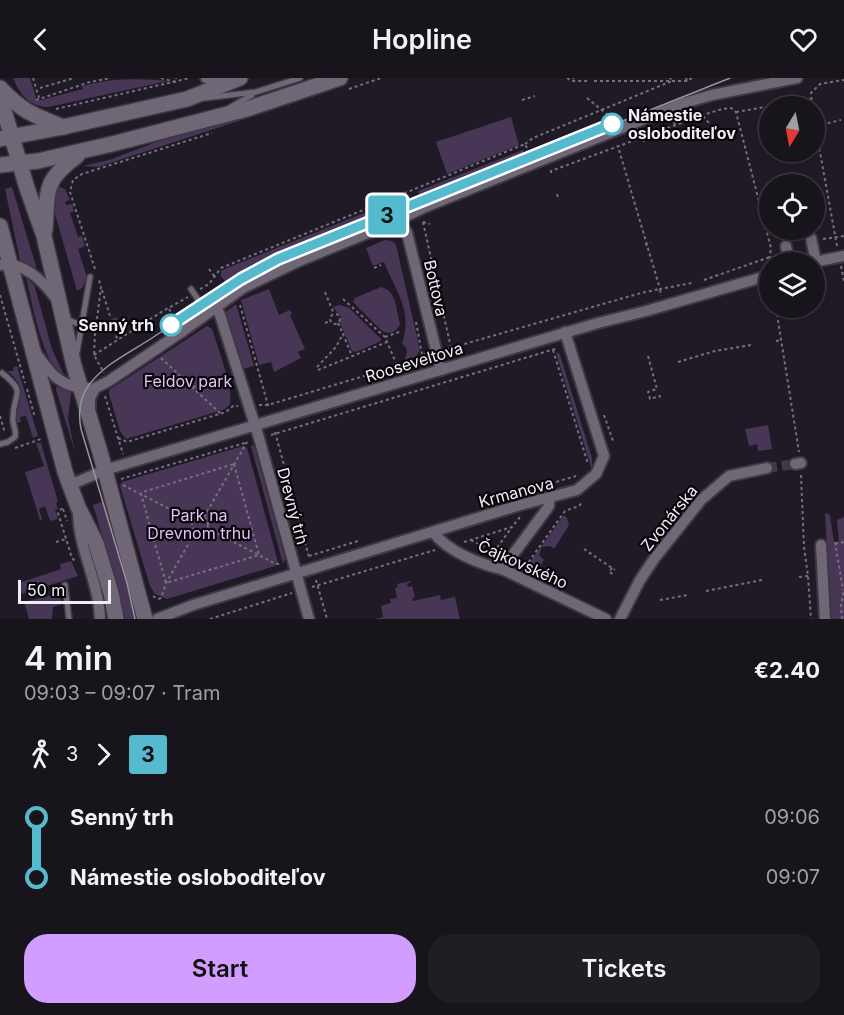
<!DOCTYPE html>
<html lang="en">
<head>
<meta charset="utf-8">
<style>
  body { margin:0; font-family:Inter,sans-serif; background:#211d25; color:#f1f3f6; height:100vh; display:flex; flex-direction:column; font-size:22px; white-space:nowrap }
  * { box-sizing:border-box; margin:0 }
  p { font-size:20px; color:#9f9ea3 }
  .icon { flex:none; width:33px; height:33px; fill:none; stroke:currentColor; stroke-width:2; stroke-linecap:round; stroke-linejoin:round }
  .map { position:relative; height:541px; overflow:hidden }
  .panel { display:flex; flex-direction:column; background:#18141c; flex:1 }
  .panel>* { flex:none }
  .badge { padding:0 12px; border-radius:4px; font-size:21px; line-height:39px }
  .needle { width:39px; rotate:190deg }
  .controls { position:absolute; left:759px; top:18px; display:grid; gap:12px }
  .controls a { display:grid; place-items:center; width:66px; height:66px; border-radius:50%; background:#18141c; box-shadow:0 3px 9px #0003,0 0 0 2px #36333b; font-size:30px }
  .scale { position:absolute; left:18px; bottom:15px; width:93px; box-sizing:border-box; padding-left:6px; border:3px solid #f1edf5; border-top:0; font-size:16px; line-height:21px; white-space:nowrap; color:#f1edf5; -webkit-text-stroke:4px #09060b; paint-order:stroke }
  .map>.badge { position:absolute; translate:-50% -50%; box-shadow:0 0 0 3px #fff }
  .legs { display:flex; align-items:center; gap:9px; height:66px; padding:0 24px; font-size:20px }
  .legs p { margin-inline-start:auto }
  .summary { display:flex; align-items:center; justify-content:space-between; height:102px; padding:0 24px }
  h1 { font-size:33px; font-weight:600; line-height:45px }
  .button { display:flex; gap:12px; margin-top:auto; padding:12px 24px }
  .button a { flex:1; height:69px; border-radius:24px; background:#d19dfe; color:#111; font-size:24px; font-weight:600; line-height:69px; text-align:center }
  .button a+a { background:#211d25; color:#f1f3f6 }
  ul { padding:0 24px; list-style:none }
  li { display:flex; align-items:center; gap:21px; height:60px; font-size:22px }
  li i { display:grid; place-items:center; width:9px; height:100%; margin:0 8px; background:currentColor }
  li i::after { content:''; width:15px; height:15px; margin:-8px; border:4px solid; border-radius:50%; background:#18141c }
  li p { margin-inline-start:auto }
  li:first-child i { background:linear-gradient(#0000 50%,currentColor 0) }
  li:last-child i { background:linear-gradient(currentColor 50%,#0000 0) }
  header { display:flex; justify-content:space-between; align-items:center; height:78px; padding:0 24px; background:#18141c; font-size:27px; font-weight:600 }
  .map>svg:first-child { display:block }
  .green { fill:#473656 }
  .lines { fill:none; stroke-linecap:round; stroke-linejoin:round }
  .street-tunnel { stroke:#3f3a45; stroke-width:10; stroke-dasharray:10 5; stroke-linecap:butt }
  .lane-casing { stroke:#3d3842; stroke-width:8 }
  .street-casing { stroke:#3d3842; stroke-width:14 }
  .secondary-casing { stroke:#3d3842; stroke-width:18 }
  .path { stroke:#75707b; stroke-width:2; stroke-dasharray:3 3; stroke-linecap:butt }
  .lane { stroke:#6f6776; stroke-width:5 }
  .street { stroke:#6f6776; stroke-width:10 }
  .secondary { stroke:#6f6776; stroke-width:15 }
  .tram { stroke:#99949e; stroke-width:1.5 }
  .path-bridge { stroke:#75707b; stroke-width:2; stroke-dasharray:3 3; stroke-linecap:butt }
  .line-1-casing { stroke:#fff; stroke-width:14 }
  .line-1 { stroke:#55bace; stroke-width:9 }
  .stop-1-dot { fill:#fff; stroke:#55bace; stroke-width:3 }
  .labels { text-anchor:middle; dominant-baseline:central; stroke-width:4.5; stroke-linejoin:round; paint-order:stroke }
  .stop-label { font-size:16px; font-weight:bold; fill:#f1edf5; stroke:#09060b; text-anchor:start }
  .street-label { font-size:16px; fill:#f1edf5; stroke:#09060b }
  .park-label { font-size:16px; fill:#dec4f6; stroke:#09060b }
</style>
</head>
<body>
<header><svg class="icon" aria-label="back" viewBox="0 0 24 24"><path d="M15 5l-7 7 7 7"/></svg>Hopline<svg class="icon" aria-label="heart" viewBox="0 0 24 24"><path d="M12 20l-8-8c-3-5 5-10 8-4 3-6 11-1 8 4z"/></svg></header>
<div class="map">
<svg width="844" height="541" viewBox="0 0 844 541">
  <rect width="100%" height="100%" fill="#201a26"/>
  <g class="green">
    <path d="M13,0H30L37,23L83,11L82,8C111,0 139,0 168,3L48,29C29,28 20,17 13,0Z"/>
    <polygon points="329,7 330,13 98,89 83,88 109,82 164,61"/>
    <polygon points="511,39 519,67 447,96 436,64"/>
    <polygon points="523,72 528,82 423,124 418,113"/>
    <polygon points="55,107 65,111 70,122 65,124 66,127 72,126 74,133 70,135 78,159 82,158 85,168 78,171 87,199 82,210 77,213 54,132"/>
    <polygon points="12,109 36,188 35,190 20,182 5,111"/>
    <polygon points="409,117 413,127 280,182 230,210 221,198 221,193 227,190"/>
    <path d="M385,162L392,163L396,167L420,272L416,279L404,283C406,277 410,270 402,266C413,232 396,214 384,184L373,188L366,170Z"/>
    <path d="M26,200L34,207L36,213L52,271L65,299C43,289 32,223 26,200Z"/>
    <path d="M381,209C397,213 396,232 400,246C396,254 391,257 382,253L353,224L355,220Z"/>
    <polygon points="269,211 279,237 290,232 292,236 290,237 305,271 298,274 301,280 274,294 271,284 259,287 241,222"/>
    <polygon points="236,226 254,288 243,291 226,234"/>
    <polygon points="340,227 349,230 381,261 381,263 356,274 352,273 340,245 341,239 333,229"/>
    <path d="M207,248L212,251C217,267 234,312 230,326L225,331L216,334L126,361L120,353L109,316V312Z"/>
    <polygon points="556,275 559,275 560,277 592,380 592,392"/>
    <path d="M17,288L38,358L33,360L26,338L20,339L21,344L17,345L16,341C20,320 27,308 7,293H13L14,289Z"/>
    <polygon points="57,307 71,314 68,341 75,374 56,312"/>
    <polygon points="768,347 772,371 758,373 757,366 749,368 745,351"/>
    <polygon points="36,365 41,365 58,424 56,425 58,431 55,432 58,441 50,443 45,428 39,431 42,442 40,442 25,394 44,388"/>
    <polygon points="254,367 285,480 283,486 251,368"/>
    <polygon points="243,368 247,370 278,484 275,488 167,521 155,516 150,508 120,408 122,404"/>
    <polygon points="105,423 130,503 138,541 124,541 120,518 93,427"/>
    <polygon points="825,435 830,437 834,464 839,463 837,442 844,439 844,541 831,541"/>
    <polygon points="564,437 567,440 569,447 554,471 550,468 542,469 539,477 544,482 536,496 530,491 530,484"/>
    <polygon points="71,483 78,498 22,516 19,505 61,491 60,486"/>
    <polygon points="411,503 411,504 407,506 408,509 412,508 415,519 412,520 413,523 440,517 441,522 455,519 460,541 375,541 383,539 381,528 391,525 390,521 397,520 395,510 398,509 397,506"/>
    <polygon points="56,516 59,518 63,526 53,529 52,541 29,541 24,524"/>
  </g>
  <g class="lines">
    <polyline class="street-tunnel" points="767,390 795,386"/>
    <defs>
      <g id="lane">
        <polyline points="205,20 256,14 300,0"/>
        <polyline points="229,30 252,17"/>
        <polyline points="191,211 207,235"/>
        <path d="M65,240C80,249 99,250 115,244"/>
        <polyline points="77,274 90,199"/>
        <path d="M0,366L8,364L15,359C17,351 12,347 13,340C13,314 28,316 2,295"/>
        <polyline points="65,507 69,541"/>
      </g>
      <g id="street">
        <polyline points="206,0 224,6"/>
        <polyline points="392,145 402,147 407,155 441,292"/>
        <polyline points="811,160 816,184"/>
        <polyline points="786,168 789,184"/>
        <polyline points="814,184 844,178"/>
        <path d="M0,187C24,183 44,204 57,222"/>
        <polyline points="216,228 220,237 259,360 309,541"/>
        <path d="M36,275C50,295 61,310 87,310"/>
        <polyline points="90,330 90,320 95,310 109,303 183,253 243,210 299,183 392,145 425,129 684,25 712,17 797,0"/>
        <polyline points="795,386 801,385"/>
        <polyline points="70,407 105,392 598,245 646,233 770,197"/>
        <path d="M78,435C79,472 99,504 100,541"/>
        <path d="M433,454C448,474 480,486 504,492L606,541"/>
        <polyline points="821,467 825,541"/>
        <polyline points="504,492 509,482 549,428 549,420"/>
        <polyline points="157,541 193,527 311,491 520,427 577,412 596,396 604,378 565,254"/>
        <polyline points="620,541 640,502 654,481 701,422 729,398 767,390"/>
      </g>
      <g id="secondary">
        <path d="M0,10C23,34 33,37 63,49"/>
        <polyline points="0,19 27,110 44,158 74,288 100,374 145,541"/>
        <polyline points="0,61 63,49 187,21 240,0"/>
        <polyline points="0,87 38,83 116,65 247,31 340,0"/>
        <polyline points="0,148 65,394 78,429 96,465 111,515 116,541"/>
        <path d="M45,152C48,112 43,103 77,78"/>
      </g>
    </defs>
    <use href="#lane" class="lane-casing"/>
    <use href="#street" class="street-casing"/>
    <use href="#secondary" class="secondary-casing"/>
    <g class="path">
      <polyline points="33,0 39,20"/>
      <polyline points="161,0 175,4 176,0"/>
      <polyline points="567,0 572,3 588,3"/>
      <polyline points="686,0 687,3 692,0"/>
      <polyline points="573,1 574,0"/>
      <polyline points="594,3 687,3 688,5"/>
      <polyline points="40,10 74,0"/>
      <polyline points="349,11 381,0"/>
      <polyline points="587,20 609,38"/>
      <polyline points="36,22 90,4 111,0"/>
      <polyline points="522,22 535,18"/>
      <polyline points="812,28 811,15 820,6 844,2"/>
      <polyline points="56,31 190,0"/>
      <polyline points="736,34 811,21"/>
      <polyline points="703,38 709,45"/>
      <polyline points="814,41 837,168"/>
      <polyline points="674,44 677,54"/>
      <polyline points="816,48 841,42"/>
      <polyline points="655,51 658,60"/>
      <polyline points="642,57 644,64"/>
      <polyline points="525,66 533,60 672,3 670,0"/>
      <polyline points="619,72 660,211 692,205"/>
      <polyline points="551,95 551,93 703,37 722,31 731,30 736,34 771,170 769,186"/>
      <polyline points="557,116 559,122"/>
      <polyline points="423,144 451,270"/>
      <polyline points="423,144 430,146"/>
      <polyline points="823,161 844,158"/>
      <polyline points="841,188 844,203"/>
      <polyline points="374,190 381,187"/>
      <polyline points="95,191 70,114 73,102 82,96 212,55"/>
      <polyline points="209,191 214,198"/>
      <polyline points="704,202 770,179"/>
      <polyline points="200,211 209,206 221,190 525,66 527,70"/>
      <polyline points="102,212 110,238"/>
      <polyline points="325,214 334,236"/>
      <polyline points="0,217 25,305"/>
      <polyline points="343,221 385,259 396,285"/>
      <polyline points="240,227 269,331"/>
      <polyline points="776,230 799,374"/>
      <polyline points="169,231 177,243"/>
      <circle cx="335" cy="241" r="5"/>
      <polyline points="97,241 101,209 99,202"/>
      <polyline points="416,244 422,276"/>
      <polyline points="325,245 330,243"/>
      <polyline points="338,245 343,256"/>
      <polyline points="114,252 118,263"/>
      <polyline points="95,255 94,277 104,295"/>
      <polyline points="385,259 402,253"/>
      <polyline points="776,263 782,262"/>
      <polyline points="447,271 641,215 660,211 661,218"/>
      <polyline points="553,272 588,386"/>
      <polyline points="94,277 163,233 188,219"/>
      <polyline points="648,278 657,311 648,314 650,321 660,318 660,321"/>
      <polyline points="161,280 221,336"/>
      <polyline points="678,284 715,273 751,267"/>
      <polyline points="317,289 336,269 343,256 352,278"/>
      <polyline points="318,292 387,264"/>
      <polyline points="193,309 228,298"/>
      <polyline points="27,311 35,340"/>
      <polyline points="105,318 123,376"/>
      <polyline points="259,327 268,327 417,282 422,276 427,276"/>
      <polyline points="604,337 613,363"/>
      <polyline points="0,338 5,355"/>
      <polyline points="275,354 309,479"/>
      <polyline points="271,357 558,270"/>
      <polyline points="118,360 127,364 226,334 233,328 238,328"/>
      <polyline points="15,370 41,361"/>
      <polygon points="234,386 259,477 166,505 141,416 143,414"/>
      <polyline points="801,397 804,469 808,498 811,541"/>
      <polyline points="121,401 248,364"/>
      <polyline points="123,407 193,443"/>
      <polyline points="539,409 576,398"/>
      <polyline points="62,430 58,435 72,480 75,483"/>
      <polyline points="63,431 67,443"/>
      <circle cx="200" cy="446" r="8"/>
      <polyline points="204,439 247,364"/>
      <polyline points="207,450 276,486 281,486"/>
      <polyline points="471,462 494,474"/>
      <polyline points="56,464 66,461"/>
      <polyline points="464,464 512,449 520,439"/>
      <polyline points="835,464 843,512"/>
      <polyline points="835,466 844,464"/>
      <polyline points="584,471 615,492"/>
      <polyline points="309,478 358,463"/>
      <polyline points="498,479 494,474 512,449"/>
      <polyline points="525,489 565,433 579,428 583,423"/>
      <polyline points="612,490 609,494 613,496"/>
      <polyline points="799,499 808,498"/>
      <polyline points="316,502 327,541"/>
      <polyline points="312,509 435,472"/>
      <polyline points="706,513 762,502"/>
      <polyline points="153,518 158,521 161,520 166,505 196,453"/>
      <polyline points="660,522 688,517"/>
      <polyline points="210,541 292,515"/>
      <polyline points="842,541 841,527 844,512"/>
    </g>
    <use href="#lane" class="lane"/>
    <use href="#street" class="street"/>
    <use href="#secondary" class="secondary"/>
    <path class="tram" d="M135,541L127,505L81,351C78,335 79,320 89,307C104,286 131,274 152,260C193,233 234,203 278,181L730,0"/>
    <polyline class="path-bridge" points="645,167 651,165"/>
  </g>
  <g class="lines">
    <defs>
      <polyline id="line-1" points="171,247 241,201 278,181 612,46"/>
    </defs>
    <use href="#line-1" class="line-1-casing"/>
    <use href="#line-1" class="line-1"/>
  </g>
  <g class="stop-1-dot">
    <circle cx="612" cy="46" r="10"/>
    <circle cx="171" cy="247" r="10"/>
  </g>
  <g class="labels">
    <g class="stop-label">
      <text x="628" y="37">Námestie<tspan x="628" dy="18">osloboditeľov</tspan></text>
      <text x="154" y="247" text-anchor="end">Senný trh</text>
    </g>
    <g class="street-label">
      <text transform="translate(436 210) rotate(77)">Bottova</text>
      <text transform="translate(414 284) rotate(-17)">Rooseveltova</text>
      <text transform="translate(516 414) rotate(-15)">Krmanova</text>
      <text transform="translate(293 428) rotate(75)">Drevný trh</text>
      <text transform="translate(669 440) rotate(-51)">Zvonárska</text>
      <text transform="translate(523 486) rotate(24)">Čajkovského</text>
    </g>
    <g class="park-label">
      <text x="188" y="303">Feldov park</text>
      <text x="199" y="437">Park na<tspan x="199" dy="18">Drevnom trhu</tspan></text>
    </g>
  </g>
</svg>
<div class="controls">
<a><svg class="needle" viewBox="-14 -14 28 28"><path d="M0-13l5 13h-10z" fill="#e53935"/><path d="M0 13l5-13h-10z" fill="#9f9ea3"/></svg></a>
<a><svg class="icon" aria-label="locate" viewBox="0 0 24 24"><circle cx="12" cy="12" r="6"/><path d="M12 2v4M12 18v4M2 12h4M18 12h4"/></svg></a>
<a><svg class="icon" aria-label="layers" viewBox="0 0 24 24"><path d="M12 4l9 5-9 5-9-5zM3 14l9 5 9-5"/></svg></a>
</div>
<div class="scale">50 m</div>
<b class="badge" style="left:387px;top:137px;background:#55bace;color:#111">3</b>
</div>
<section class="panel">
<div class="summary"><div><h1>4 min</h1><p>09:03 – 09:07 · Tram</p></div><b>€2.40</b></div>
<div class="legs"><svg class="icon" aria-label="walk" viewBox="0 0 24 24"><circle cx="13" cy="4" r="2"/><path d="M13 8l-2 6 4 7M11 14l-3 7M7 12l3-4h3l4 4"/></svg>3<svg class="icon" aria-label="forward" viewBox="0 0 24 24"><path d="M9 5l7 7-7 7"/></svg><b class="badge" style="background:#55bace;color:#111">3</b></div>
<ul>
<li><i style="color:#55bace"></i><b>Senný trh</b><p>09:06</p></li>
<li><i style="color:#55bace"></i><b>Námestie osloboditeľov</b><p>09:07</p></li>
</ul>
<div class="button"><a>Start</a><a>Tickets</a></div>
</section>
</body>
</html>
